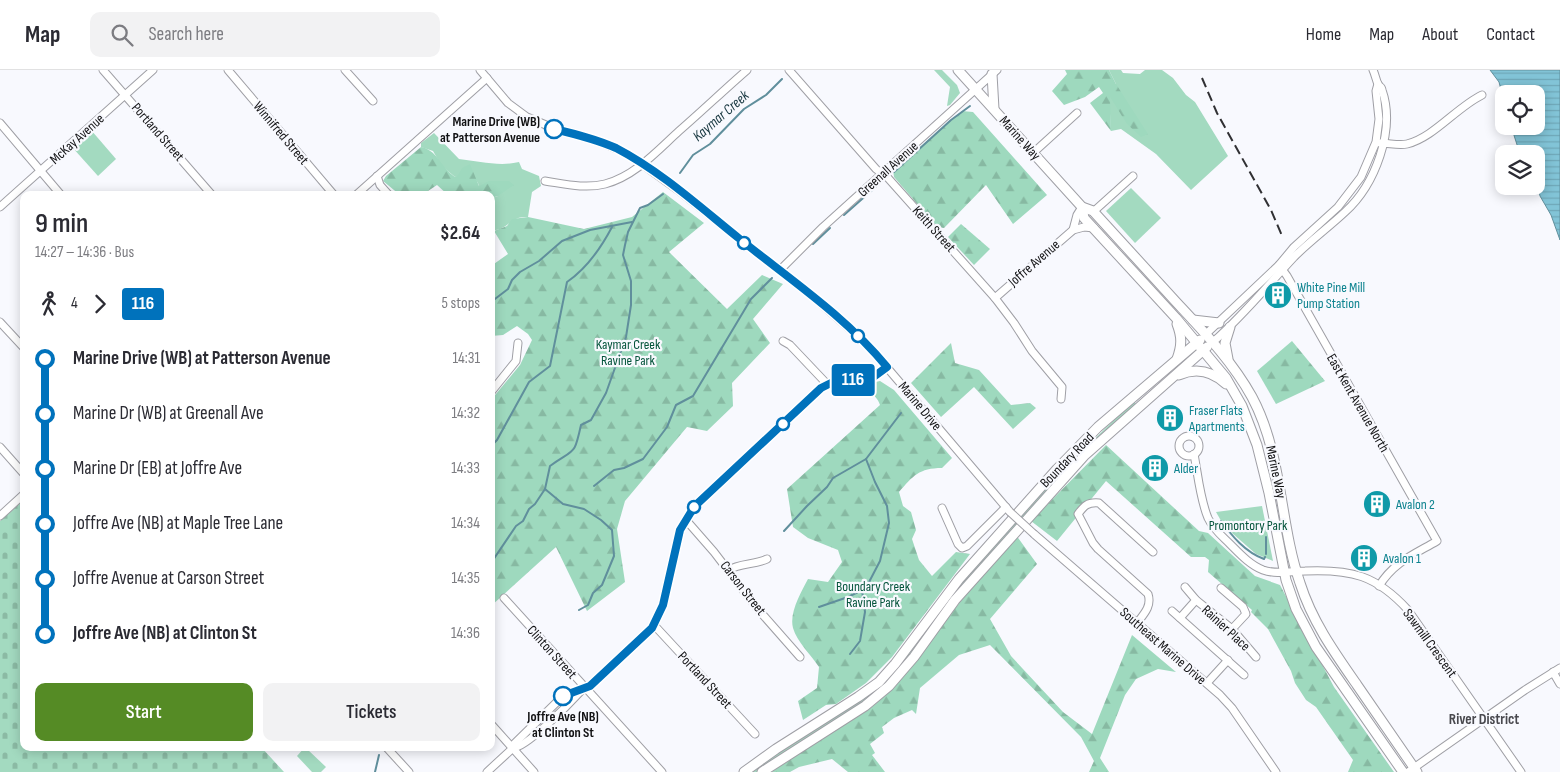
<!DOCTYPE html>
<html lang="en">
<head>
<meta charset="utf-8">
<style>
  body { margin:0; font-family:"Sofia Sans Condensed",sans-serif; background:#f2f2f3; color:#2b2b33; height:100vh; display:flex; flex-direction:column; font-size:19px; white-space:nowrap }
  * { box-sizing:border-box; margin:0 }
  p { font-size:16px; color:#7c7c81 }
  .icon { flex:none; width:28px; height:28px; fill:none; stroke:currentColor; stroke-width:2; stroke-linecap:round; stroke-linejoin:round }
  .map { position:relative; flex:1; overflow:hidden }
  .sheet { position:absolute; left:20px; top:121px; width:475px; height:560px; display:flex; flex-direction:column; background:#fff; border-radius:10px; box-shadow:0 2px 12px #0003 }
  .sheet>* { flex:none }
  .badge { padding:0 10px; border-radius:4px; font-size:18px; line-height:32px }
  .controls { position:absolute; left:1495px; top:15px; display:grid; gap:10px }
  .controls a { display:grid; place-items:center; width:50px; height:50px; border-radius:10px; background:#fff; box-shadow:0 2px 12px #0003; font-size:25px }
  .map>.badge { position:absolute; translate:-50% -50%; box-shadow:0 0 0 2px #fff }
  .legs { display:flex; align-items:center; gap:8px; height:55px; padding:0 15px; font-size:16px }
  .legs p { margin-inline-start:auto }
  .head { display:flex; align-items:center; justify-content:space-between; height:85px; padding:0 15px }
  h1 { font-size:28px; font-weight:600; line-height:38px }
  .cta { display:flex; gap:10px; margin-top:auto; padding:10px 15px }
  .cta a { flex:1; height:58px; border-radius:10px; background:#558b25; color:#fff; font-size:20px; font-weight:600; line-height:58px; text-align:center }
  .cta a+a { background:#f2f2f3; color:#2b2b33 }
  ul { padding:0 15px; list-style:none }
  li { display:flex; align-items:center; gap:18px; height:55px; font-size:19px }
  li i { display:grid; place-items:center; width:8px; height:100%; margin:0 6px; background:currentColor }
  li i::after { content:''; width:12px; height:12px; margin:-6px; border:4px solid; border-radius:50%; background:#fff }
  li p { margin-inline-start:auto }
  li:first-child i { background:linear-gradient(#0000 50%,currentColor 0) }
  li:last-child i { background:linear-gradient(currentColor 50%,#0000 0) }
  header { display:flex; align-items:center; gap:30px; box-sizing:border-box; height:70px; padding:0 25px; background:#fff; border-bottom:1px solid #e1e1e2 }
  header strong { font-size:24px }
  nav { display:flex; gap:28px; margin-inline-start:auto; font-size:18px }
  .search { width:350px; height:45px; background:#f2f2f3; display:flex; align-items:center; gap:12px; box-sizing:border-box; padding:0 18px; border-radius:10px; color:#7c7c81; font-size:19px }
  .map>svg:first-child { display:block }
  .green { fill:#a3dac0 }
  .forest { fill:url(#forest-firs) }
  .cemetery { fill:url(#cemetery-stones) }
  .water { fill:url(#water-rules); stroke:#608f9c }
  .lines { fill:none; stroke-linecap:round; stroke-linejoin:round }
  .stream { stroke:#608f9c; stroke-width:2 }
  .minor-casing { stroke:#9f9fa5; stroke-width:9 }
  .major-casing { stroke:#9f9fa5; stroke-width:11 }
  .minor { stroke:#fff; stroke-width:7 }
  .major { stroke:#fff; stroke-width:9 }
  .rail { stroke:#303033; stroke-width:2; stroke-dasharray:10 5; stroke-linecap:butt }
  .minor-bridge-casing { stroke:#9f9fa5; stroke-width:9; stroke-linecap:butt }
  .minor-bridge { stroke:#fff; stroke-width:7 }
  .line-1-casing { stroke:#fff; stroke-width:11 }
  .line-1 { stroke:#0072bc; stroke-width:8 }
  .stop-1-dot { fill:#fff; stroke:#0072bc; stroke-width:2.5 }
  .labels { text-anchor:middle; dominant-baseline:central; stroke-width:4.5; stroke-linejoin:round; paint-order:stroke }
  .stop-label { font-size:14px; font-weight:bold; fill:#121214; stroke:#f8f9fe; text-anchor:end }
  .street-label { font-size:14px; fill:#121214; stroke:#f8f9fe }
  .culture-label { font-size:14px; fill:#0d838f; stroke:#f8f9fe; text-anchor:start }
  .park-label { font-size:14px; fill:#04543b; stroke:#f8f9fe }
  .water-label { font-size:15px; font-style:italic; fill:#15353e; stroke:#f8f9fe }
  .neighbourhood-label { font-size:15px; font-weight:bold; fill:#49494e; stroke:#f8f9fe }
</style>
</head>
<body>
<header>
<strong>Map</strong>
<div class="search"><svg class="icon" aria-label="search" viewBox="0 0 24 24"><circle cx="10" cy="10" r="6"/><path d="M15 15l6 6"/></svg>Search here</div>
<nav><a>Home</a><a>Map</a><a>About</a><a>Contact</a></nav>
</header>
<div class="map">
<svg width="1560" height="702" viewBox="0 0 1560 702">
  <defs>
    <pattern id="forest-firs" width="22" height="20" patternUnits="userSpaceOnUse" patternTransform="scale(1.25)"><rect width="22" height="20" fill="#9ed9be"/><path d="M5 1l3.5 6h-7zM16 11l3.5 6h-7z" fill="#87b9a2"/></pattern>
    <pattern id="cemetery-stones" width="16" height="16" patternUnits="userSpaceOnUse" patternTransform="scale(1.25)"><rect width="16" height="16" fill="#a3dac0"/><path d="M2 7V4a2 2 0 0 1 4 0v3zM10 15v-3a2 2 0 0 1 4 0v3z" fill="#8bbaa4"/></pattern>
    <pattern id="water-rules" width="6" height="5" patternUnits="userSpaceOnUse" patternTransform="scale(1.25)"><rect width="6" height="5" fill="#82c4d7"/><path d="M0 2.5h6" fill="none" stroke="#6fa7b8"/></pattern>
  </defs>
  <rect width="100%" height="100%" fill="#f8f9fe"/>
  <g class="green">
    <polygon points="934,0 942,0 957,15 960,23 950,35 947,36 950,17"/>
    <polygon points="1109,0 1121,0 1123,3 1140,4 1145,0 1162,0 1173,8 1186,25 1195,32 1228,86 1191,120 1156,84 1121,59 1111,61 1109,26 1116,14"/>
    <polygon points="91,60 116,89 98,106 72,77"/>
    <path d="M434,63L459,89C479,91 499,97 519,92L522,99L539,106L541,116L532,122L528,147C524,147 520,147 516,149C508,153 501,162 491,160V128L498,126L479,116C477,106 464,104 455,107L441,95L433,81L421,77V73Z"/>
    <polygon points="1131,118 1161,148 1135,173 1106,141"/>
    <polygon points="1134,331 1136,334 1097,370 900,600 868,630 757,702 751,702 788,676 858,633 885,612 902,592 962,511 1063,399"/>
    <polygon points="1262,436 1273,491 1256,484 1224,456 1216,442"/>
    <polygon points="304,678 306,678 326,697 321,702 312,702 297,686"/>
  </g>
  <g class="forest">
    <polygon points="1065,0 1109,0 1116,14 1148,64 1141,67 1127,54 1110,27 1111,61 1090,33 1103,23 1099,17 1085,27 1064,35 1052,21 1067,4"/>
    <polygon points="962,41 973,42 1047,125 1013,154 986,115 944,158 937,157 894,107 893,100"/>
    <path d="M421,77C436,79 441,97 455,107L458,105L462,98L470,94L479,116L489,111H509L514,115L498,126L491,128V125H448L437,115L422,125H400L383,111L386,106Z"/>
    <polygon points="663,122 704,153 669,182 727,239 762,205 783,214 753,249 770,273 732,313 733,336 707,361 687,357 625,431 617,459 625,512 587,541 556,477 491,536 491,330 520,295 532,270 528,264 517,256 503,265 491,266 491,196 508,184 494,161 507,156 512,149 528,147 584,159 632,147"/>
    <polygon points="961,154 990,179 974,195 948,167"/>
    <polygon points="1292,271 1325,311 1276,334 1257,301"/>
    <polygon points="951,273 955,293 979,300 1011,335 1030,333 1036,338 1013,359 974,317 941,347 911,313"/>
    <path d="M880,311L894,320L952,388L942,398C919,398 913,406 899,422L903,436L911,442L916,460L912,469L919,490L932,506L956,482L970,484L892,587L866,613L836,634L826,635L803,650L798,631L817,618L819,597C811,585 797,572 793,558C789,543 801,522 808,509L828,512L842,492L838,480L808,468L793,457L787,419L880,335C876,322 866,325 863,315Z"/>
    <polygon points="1106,375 1199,461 1208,463 1255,506 1280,515 1334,617 1394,702 1348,702 1353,690 1316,637 1306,630 1295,613 1291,601 1268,559 1251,542 1252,540 1208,502 1209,490 1205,487 1191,487 1106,411 1057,471 1031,451"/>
    <polygon points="1016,465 1037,494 990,549 1011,586 1063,642 1092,664 1132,565 1176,602 1158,599 1136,609 1125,625 1100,688 1109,702 1089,702 1094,691 1081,667 990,575 959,585 920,618 916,644 912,640 894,648 882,657 884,663 870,674 875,683 872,685 885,702 848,702 832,689 799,697 790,702 772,702 787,690 872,637 894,618 951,543"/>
  </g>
  <polygon class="cemetery" points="24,430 24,678 262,678 284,702 0,702 0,451"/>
  <polygon class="water" points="1490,0 1560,0 1560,170 1551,145 1540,126 1536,107 1536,84 1520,84 1511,56 1536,56 1536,24 1504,24 1504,31 1499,12"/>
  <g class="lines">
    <g class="stream">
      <polyline points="894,102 951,50 970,36"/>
      <polyline points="680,103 693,85 710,74 744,39 766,25 782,9"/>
      <polyline points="844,145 879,114"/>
      <polyline points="813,174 830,158"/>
      <polyline points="491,232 508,219 512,210 520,202 539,191 562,171 590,160 632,152"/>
      <path d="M491,376L497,370L529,312L550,296L567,212C586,199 602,176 612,157"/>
      <polyline points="594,416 614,400 624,398 643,389 667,357 676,335 693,326 751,229 772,208"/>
      <polyline points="545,419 563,434 584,439 601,450 612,460 614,486 602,515 593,523 588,535 579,540"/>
      <path d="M1221,451C1232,466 1245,482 1264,489L1265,487"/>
      <polyline points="784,461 807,436 827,417 833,408 866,389 901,343"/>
      <polyline points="1266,467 1266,484"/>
      <path d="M491,493L516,456L523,451L529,439L535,434L545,419L550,396C575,378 574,387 581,355L591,350L606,323L626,267L631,235V211L623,185L625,175L628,162L640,138L648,135L663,124"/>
      <polyline points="819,537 848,527 862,520 868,514 880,491 889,453 887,436 875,412 866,389"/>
      <polyline points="850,584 860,571 865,542 862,520"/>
      <polyline points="375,702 379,685"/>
    </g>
    <defs>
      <g id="minor">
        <polyline points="103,0 212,125"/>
        <polyline points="228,0 334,125"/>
        <polyline points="345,0 373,31"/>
        <polyline points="480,0 508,33 527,47 553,58 598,71 623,82 642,94 678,120 817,230 867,274 1010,442"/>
        <polyline points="789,0 876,99 888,108 995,228 1014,253 1032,281 1062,317 1061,329"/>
        <polyline points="0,53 61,125"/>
        <path d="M1380,73C1389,73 1399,76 1407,74C1433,68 1457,37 1482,25"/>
        <polyline points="1033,83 1077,43"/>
        <polyline points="377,106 380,115 389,125"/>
        <path d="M545,111C565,114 585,119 605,114C635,106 657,81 679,61C702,41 724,20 747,0"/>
        <polyline points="356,125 487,8"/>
        <polyline points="0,137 153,0"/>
        <polyline points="1093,142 1133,106"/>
        <polyline points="1073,160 1077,145 1082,137"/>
        <path d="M1279,195L1287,206L1437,471C1413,485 1394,492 1379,516"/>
        <polyline points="780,200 823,157 997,0"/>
        <polyline points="995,228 1073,160 1084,157 1094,158"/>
        <polyline points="0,252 24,278"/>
        <polyline points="1206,264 1279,195 1294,177 1338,137 1361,107 1376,72 1379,49 1376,21 1378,14"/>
        <polyline points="783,271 790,275 827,314"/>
        <path d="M1213,272C1243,246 1267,216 1294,187C1310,171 1329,157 1345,142C1375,115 1396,60 1382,20C1381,15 1381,19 1378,14C1376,10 1375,4 1373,0"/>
        <polyline points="491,322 516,291 518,273"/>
        <circle cx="1189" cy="376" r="10"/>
        <polyline points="0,377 24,404"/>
        <path d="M1194,384C1198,405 1200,429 1208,448C1213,459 1222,466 1230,474C1240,484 1250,495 1263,500C1277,505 1291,501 1305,501C1351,499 1376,505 1408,540L1521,702"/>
        <polyline points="942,438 958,474 962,478 967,476 1006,437"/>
        <polyline points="0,446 24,424"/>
        <polyline points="686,450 714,482 756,537 800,587"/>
        <polyline points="1034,464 1220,625 1232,638 1276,702"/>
        <path d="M729,500C739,493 755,495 767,489"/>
        <polyline points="1185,517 1196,530 1232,559 1256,587"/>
        <polyline points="1221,518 1243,537 1246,544 1232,559"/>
        <polyline points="504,528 662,702"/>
        <polyline points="1172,541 1244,605"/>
        <polyline points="1180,548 1196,530"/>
        <path d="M1137,553C1144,544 1152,536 1148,524L1098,479L1093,473L1078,444C1084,436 1087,432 1099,433L1153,482"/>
        <polyline points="654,555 755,664"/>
        <polyline points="1553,602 1560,614"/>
        <polyline points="1207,613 1228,590"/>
        <polyline points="491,654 534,702"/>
        <polyline points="387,678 409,702"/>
        <path d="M513,678C526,678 570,633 581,621"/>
        <polyline points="487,702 513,678 514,674 563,626 590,616 652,558 663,535 680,460 689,445 697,434 821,318 833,313 874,307 887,297"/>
        <polyline points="1408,702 1525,620 1560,598"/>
      </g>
      <g id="major">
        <path d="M958,0L1082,137L1093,141C1121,172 1149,202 1177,233C1204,262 1232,291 1252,327C1283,385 1279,452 1300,513C1312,551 1334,582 1357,615C1377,644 1397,673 1417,702"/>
        <polyline points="992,4 994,39"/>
        <polyline points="1082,137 1084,148 1176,248 1226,308 1242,336 1257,375 1269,423 1286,510 1296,539 1316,577 1403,702"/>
        <polyline points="1193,250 1219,253"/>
        <path d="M1177,289C1182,275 1182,267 1177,254"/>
        <polyline points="1228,289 1225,273 1230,257"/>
        <path d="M1179,305C1197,297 1212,301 1226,314"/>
        <polyline points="744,702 776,679 858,627 879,612 895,594 959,509 1057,399 1098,357 1200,270"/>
        <polyline points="762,702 865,636 889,616 914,587 955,530 1084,386 1207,277"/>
      </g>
    </defs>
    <use href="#minor" class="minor-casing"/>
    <use href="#major" class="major-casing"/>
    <use href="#minor" class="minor"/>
    <use href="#major" class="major"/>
    <polyline class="rail" points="1202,8 1217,43 1271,140 1283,168"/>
    <defs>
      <polyline id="minor-bridge" points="1010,442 1034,464"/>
    </defs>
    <use href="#minor-bridge" class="minor-bridge-casing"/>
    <use href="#minor-bridge" class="minor-bridge"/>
  </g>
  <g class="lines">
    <defs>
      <path id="line-1" d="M554,59C575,64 596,69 616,78C662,102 701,138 741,170C791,210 846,247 887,297L872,308L833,312L821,318L697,434L691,442L680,460L663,535L652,558L590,616L563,626"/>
    </defs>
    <use href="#line-1" class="line-1-casing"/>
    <use href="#line-1" class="line-1"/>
  </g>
  <defs>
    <symbol id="building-disc" viewBox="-11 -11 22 22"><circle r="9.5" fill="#0f9aa8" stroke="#f8f9fe"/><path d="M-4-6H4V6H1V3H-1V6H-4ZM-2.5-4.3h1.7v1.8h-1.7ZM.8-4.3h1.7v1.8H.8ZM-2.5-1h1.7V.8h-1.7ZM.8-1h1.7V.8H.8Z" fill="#fff"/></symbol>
  </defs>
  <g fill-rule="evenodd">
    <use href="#building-disc" x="1262" y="209" width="32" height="32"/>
    <use href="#building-disc" x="1154" y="332" width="32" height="32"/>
    <use href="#building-disc" x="1139" y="382" width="32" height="32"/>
    <use href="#building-disc" x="1361" y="418" width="32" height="32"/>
    <use href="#building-disc" x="1348" y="472" width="32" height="32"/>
  </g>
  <g class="stop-1-dot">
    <circle cx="554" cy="59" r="9"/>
    <circle cx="744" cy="173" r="6"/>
    <circle cx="858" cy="266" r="6"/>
    <circle cx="783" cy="354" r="6"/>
    <circle cx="694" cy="437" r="6"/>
    <circle cx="563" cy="626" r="9"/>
  </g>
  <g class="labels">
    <g class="stop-label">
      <text x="540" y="51">Marine Drive (WB)<tspan x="540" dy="16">at Patterson Avenue</tspan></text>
      <text x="563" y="646" text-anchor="middle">Joffre Ave (NB)<tspan x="563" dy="16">at Clinton St</tspan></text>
    </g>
    <g class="street-label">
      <text transform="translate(158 62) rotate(49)">Portland Street</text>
      <text transform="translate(281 63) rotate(50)">Winnifred Street</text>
      <text transform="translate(1020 68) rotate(48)">Marine Way</text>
      <text transform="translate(77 69) rotate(-42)">McKay Avenue</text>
      <text transform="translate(888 99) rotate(-42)">Greenall Avenue</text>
      <text transform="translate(934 159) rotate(48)">Keith Street</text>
      <text transform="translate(1034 193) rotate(-41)">Joffre Avenue</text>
      <text transform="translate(1358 333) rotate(60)">East Kent Avenue North</text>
      <text transform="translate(920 336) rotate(50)">Marine Drive</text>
      <text transform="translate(1067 390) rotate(-46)">Boundary Road</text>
      <text transform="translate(1276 402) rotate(78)">Marine Way</text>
      <text transform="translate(743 518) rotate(52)">Carson Street</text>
      <text transform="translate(1226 558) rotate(43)">Rainier Place</text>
      <text transform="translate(1430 573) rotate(54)">Sawmill Crescent</text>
      <text transform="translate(1163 576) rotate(41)">Southeast Marine Drive</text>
      <text transform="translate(552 582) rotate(48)">Clinton Street</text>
      <text transform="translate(705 610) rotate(47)">Portland Street</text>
    </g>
    <g class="culture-label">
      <text x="1297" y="217">White Pine Mill<tspan x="1297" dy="16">Pump Station</tspan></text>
      <text x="1189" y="340">Fraser Flats<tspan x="1189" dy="16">Apartments</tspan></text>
      <text x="1174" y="398">Alder</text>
      <text x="1396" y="434">Avalon 2</text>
      <text x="1383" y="488">Avalon 1</text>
    </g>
    <g class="park-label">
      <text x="628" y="274">Kaymar Creek<tspan x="628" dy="16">Ravine Park</tspan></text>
      <text x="1248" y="455">Promontory Park</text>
      <text x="873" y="516">Boundary Creek<tspan x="873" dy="16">Ravine Park</tspan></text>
    </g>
    <g class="water-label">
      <text transform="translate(721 46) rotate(-41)">Kaymar Creek</text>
    </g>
    <g class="neighbourhood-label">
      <text x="1484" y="649">River District</text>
    </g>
  </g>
</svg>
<div class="controls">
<a><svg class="icon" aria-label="locate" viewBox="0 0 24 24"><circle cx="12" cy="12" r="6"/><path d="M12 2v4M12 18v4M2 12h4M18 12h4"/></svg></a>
<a><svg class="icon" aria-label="layers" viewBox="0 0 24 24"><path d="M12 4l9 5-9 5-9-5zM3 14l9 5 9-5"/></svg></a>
</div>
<b class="badge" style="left:853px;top:310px;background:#0072bc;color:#fff">116</b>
<section class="sheet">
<div class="head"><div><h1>9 min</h1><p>14:27 – 14:36 · Bus</p></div><b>$2.64</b></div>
<div class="legs"><svg class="icon" aria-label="walk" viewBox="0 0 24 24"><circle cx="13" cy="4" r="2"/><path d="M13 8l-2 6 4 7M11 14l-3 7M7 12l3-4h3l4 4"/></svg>4<svg class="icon" aria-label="forward" viewBox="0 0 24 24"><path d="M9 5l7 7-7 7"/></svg><b class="badge" style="background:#0072bc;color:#fff">116</b><p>5 stops</p></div>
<ul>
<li><i style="color:#0072bc"></i><b>Marine Drive (WB) at Patterson Avenue</b><p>14:31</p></li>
<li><i style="color:#0072bc"></i><span>Marine Dr (WB) at Greenall Ave</span><p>14:32</p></li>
<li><i style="color:#0072bc"></i><span>Marine Dr (EB) at Joffre Ave</span><p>14:33</p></li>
<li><i style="color:#0072bc"></i><span>Joffre Ave (NB) at Maple Tree Lane</span><p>14:34</p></li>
<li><i style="color:#0072bc"></i><span>Joffre Avenue at Carson Street</span><p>14:35</p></li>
<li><i style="color:#0072bc"></i><b>Joffre Ave (NB) at Clinton St</b><p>14:36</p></li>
</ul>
<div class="cta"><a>Start</a><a>Tickets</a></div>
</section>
</div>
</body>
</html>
